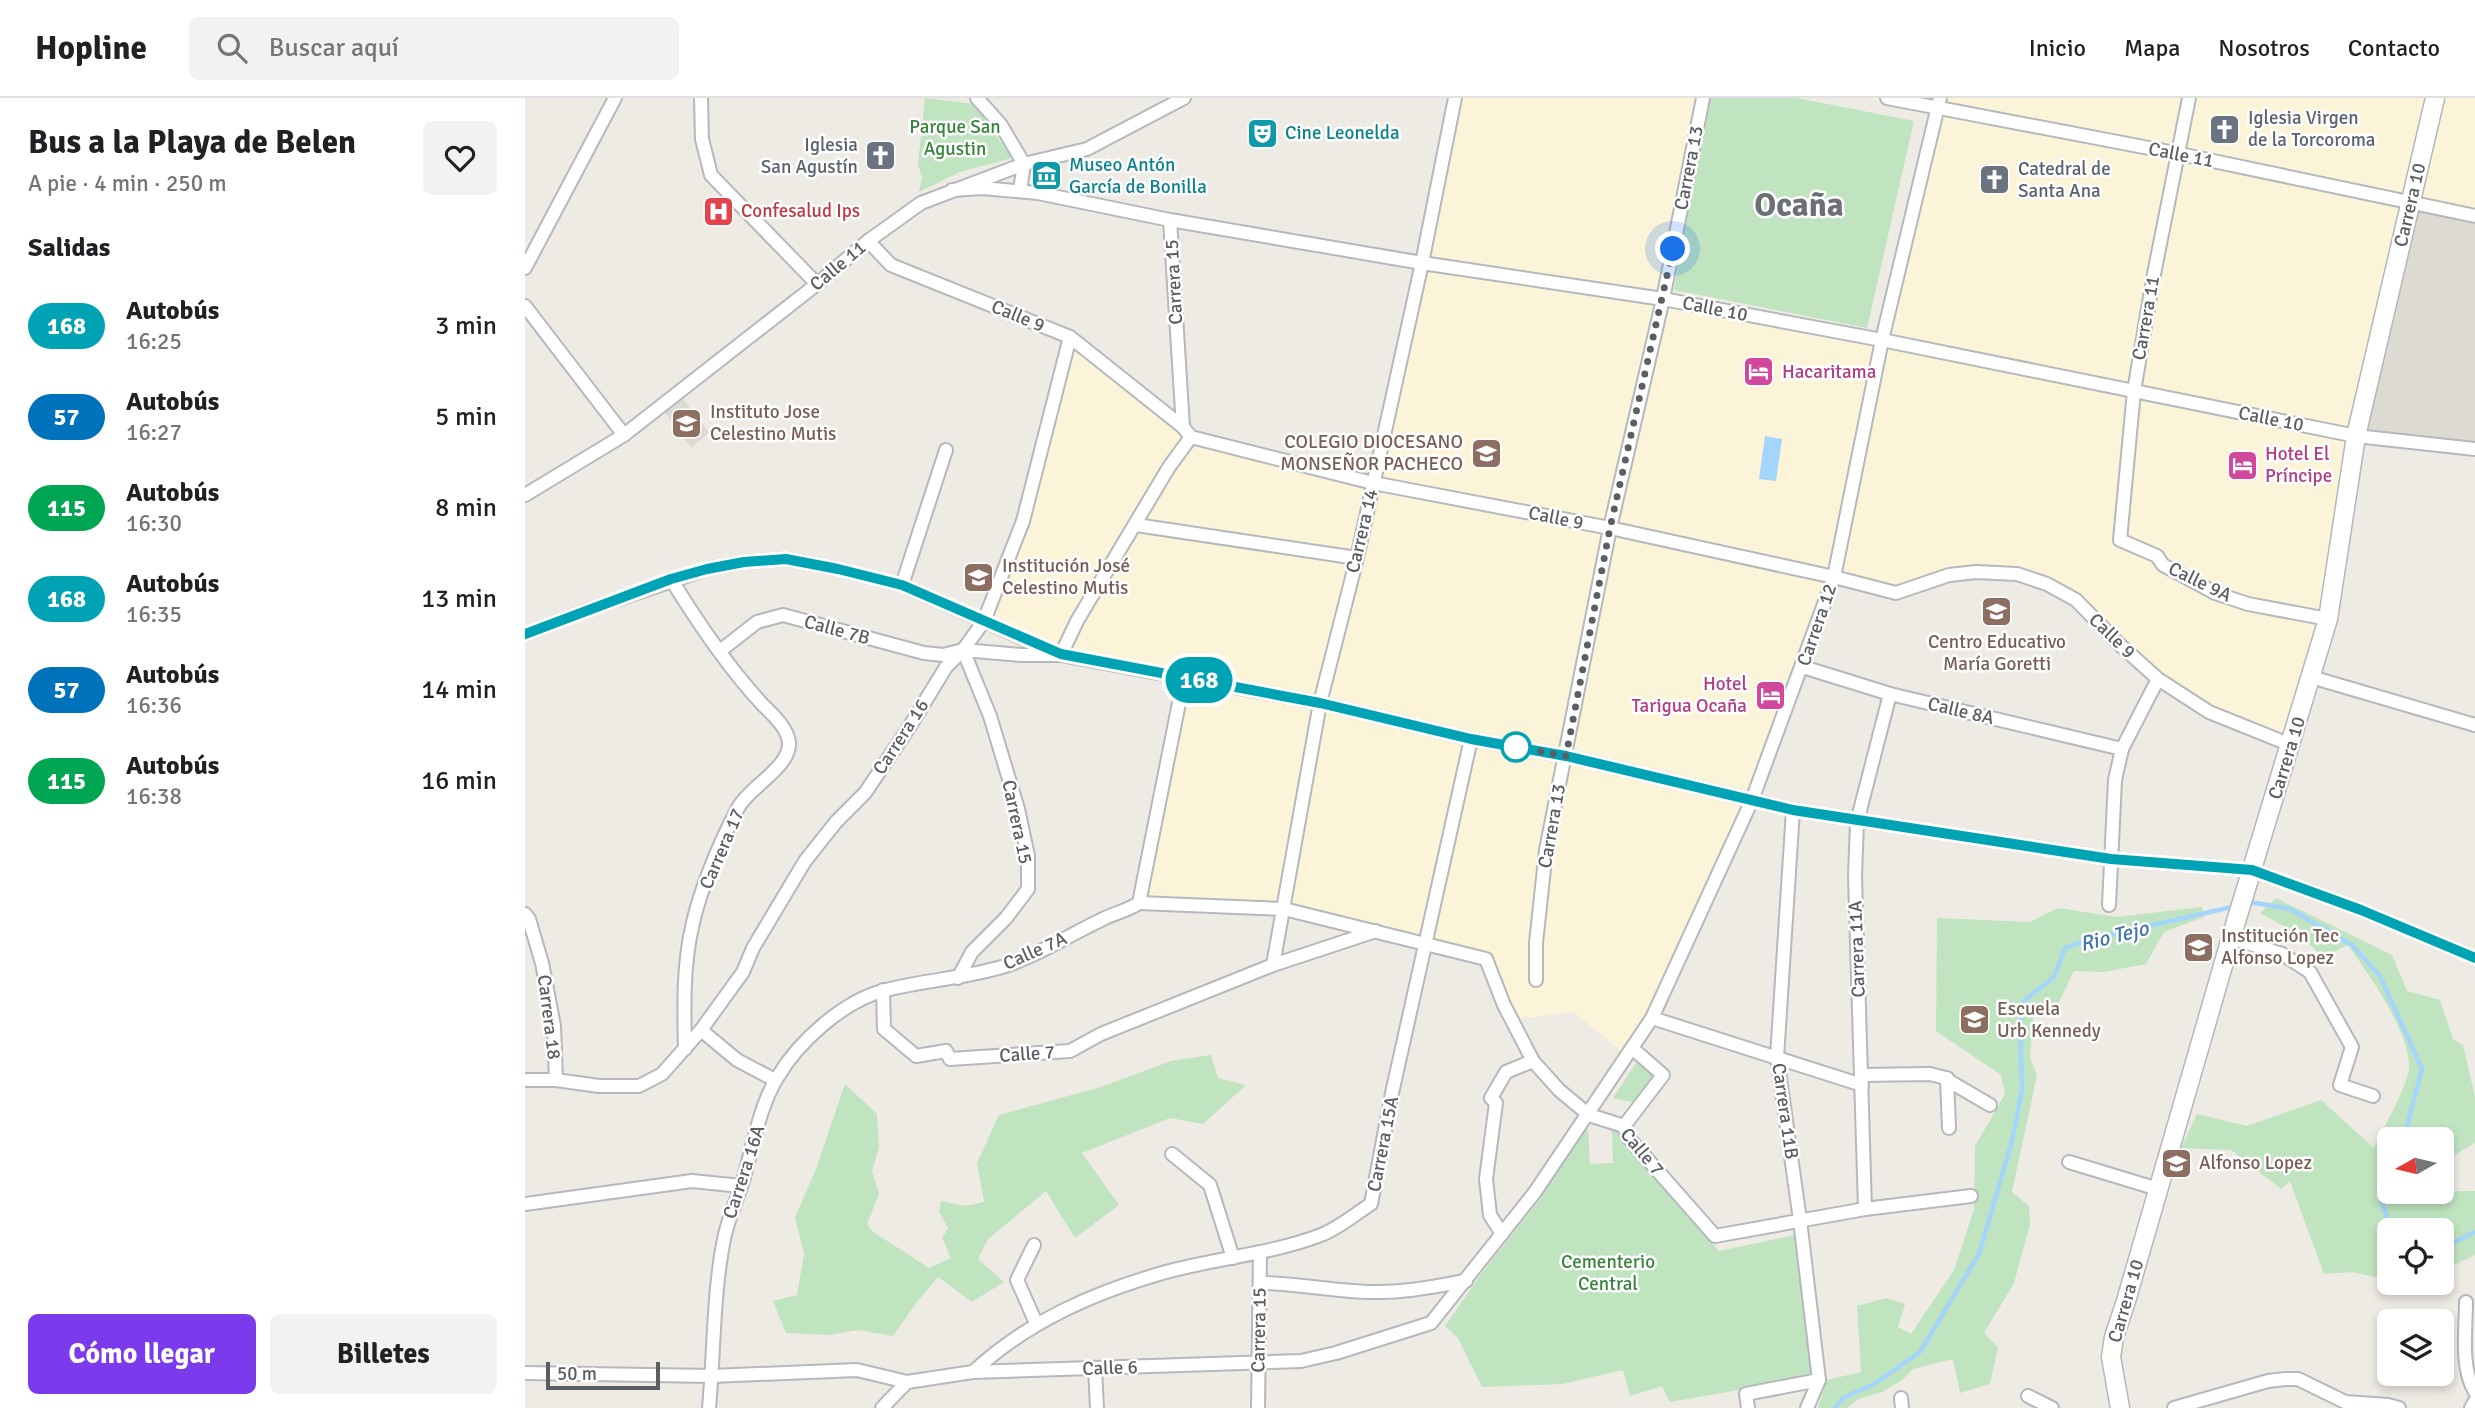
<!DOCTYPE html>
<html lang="es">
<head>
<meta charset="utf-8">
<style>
  body { margin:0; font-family:Signika,sans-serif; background:#f2f2f2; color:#202124; height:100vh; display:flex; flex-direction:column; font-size:26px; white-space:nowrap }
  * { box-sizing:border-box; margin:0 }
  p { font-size:23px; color:#757577 }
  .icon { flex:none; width:38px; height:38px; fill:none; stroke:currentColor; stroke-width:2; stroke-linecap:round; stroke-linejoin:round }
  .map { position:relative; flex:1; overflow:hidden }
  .sheet { display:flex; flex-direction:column; background:#fff; width:525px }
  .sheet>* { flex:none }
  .badge { padding:0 14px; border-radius:23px; font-size:24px; line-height:46px }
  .needle { width:46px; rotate:262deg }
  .buttons { position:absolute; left:1852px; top:1029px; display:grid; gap:14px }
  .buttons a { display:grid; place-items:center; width:77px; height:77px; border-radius:10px; background:#fff; box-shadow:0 4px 10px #0003; font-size:35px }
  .scale { position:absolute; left:21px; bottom:18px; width:114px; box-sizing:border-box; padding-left:7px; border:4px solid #5b5e63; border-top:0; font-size:19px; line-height:24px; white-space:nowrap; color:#5b5e63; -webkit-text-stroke:5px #fff; paint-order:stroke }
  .you { position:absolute; width:35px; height:35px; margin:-18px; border:5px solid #fff; border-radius:50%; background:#1a73e8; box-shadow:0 0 0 10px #1a73e833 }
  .map>.badge { position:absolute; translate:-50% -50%; box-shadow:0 0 0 4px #fff }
  h2 { padding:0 28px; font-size:26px; line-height:63px }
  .round { display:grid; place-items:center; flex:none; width:74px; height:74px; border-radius:10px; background:#f2f2f2 }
  .overview { display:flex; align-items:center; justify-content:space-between; height:119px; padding:0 28px }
  h1 { font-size:33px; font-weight:800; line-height:52px }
  .button { display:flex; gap:14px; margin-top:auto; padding:14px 28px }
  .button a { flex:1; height:80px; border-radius:10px; background:#7c3aed; color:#fff; font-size:28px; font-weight:800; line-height:80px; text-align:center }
  .button a+a { background:#f2f2f2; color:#202124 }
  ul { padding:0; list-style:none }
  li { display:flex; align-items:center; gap:21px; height:91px; padding:0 28px }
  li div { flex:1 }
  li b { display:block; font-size:26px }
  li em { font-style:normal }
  li .badge { min-width:77px; font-weight:700; text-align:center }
  header { display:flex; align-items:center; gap:42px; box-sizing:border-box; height:98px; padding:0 35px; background:#fff; border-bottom:2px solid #e0e0e0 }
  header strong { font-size:33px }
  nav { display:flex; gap:38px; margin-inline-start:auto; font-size:24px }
  .search { width:490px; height:63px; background:#f2f2f2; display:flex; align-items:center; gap:18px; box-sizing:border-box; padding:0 24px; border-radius:10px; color:#757577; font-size:26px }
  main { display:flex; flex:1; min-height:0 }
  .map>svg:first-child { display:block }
  .commercial { fill:#fcf4d8 }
  .education { fill:#dddad1 }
  .green { fill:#c0e4c0 }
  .water { fill:#a4d5fb }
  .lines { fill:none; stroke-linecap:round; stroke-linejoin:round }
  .stream { stroke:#a4d5fb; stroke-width:4.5 }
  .street-casing { stroke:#b5b8bc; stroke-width:16 }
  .secondary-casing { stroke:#b4b7bc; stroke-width:21 }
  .street { stroke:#fff; stroke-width:12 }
  .secondary { stroke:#fff; stroke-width:18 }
  .line-casing { stroke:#fff; stroke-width:16 }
  .line { stroke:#00a3b4; stroke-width:10 }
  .walk { stroke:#5b5e63; stroke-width:7; stroke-dasharray:0 12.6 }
  .stop-dot { fill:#fff; stroke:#00a3b4; stroke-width:3.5 }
  .labels { text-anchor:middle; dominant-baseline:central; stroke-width:5; stroke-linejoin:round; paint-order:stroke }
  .worship-label { font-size:19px; fill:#5b616d; stroke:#fff; text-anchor:start }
  .park-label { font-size:19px; fill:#39843d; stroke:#fff }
  .culture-label { font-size:19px; fill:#0d838f; stroke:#fff; text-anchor:start }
  .street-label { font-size:19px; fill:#5b5e63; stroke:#fff }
  .health-label { font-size:19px; fill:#be3a42; stroke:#fff; text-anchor:start }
  .hotel-label { font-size:19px; fill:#b23c85; stroke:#fff; text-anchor:start }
  .education-label { font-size:19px; fill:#785e54; stroke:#fff; text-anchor:start }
  .water-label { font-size:21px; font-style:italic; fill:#4275ac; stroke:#fff }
  .town-label { font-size:33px; font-weight:bold; fill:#6c7075; stroke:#fff }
</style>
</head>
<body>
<header>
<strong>Hopline</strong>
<div class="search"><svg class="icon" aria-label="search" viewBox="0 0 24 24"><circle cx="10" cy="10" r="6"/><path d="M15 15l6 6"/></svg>Buscar aquí</div>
<nav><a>Inicio</a><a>Mapa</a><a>Nosotros</a><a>Contacto</a></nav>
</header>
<main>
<section class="sheet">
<div class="overview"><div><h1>Bus a la Playa de Belen</h1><p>A pie · 4 min · 250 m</p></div><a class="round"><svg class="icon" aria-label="heart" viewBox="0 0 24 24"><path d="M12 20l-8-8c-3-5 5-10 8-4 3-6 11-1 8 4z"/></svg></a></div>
<h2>Salidas</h2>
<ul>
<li><span class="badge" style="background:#00a3b4;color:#fff">168</span><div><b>Autobús</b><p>16:25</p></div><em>3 min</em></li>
<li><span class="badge" style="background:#0072bc;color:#fff">57</span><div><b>Autobús</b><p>16:27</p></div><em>5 min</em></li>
<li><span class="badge" style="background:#00a651;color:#fff">115</span><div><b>Autobús</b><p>16:30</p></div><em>8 min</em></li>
<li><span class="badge" style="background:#00a3b4;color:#fff">168</span><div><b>Autobús</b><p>16:35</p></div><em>13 min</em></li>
<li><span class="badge" style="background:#0072bc;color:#fff">57</span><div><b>Autobús</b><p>16:36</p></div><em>14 min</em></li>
<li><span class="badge" style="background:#00a651;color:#fff">115</span><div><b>Autobús</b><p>16:38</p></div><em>16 min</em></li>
</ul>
<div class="button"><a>Cómo llegar</a><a>Billetes</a></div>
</section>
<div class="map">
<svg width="1950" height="1310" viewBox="0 0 1950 1310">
  <rect width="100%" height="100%" fill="#edebe3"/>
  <polygon class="commercial" points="933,0 1176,0 1144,197 1362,237 1406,15 1340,0 1950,0 1950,123 1882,108 1801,524 1764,643 1686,612 1637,580 1524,485 1501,477 1419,483 1389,497 1313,476 1267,604 1104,959 1048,914 993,921 964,857 754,813 620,797 661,584 540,555 461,527 500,424 546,239 656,330 852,390"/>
  <g class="education">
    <polygon points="1882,108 1950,123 1950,344 1830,332"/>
    <polygon points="158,301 184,335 166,350 140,315"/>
  </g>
  <g class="green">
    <polygon points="400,0 449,6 487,60 435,74 394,94 397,80 393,66"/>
    <polygon points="1185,0 1272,0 1389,23 1342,230 1149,192 1182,4"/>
    <path d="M1751,800L1867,857L1882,893L1915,902L1928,941L1938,947L1950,999V1045L1916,1065V1041H1864V1094L1950,1093V1157L1916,1173V1132H1864V1182L1827,1174L1799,1176L1765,1083L1756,1091L1706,1052L1656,1050L1672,1016L1722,1028L1796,1002L1849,1050C1859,1029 1877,998 1883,976C1892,943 1842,874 1823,847L1798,859L1773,836L1735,815Z"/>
    <polygon points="1677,809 1679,819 1639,834 1621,866 1578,874 1549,873 1529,914 1509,913 1505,960 1512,977 1487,1094 1504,1108 1505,1126 1489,1185 1459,1235 1473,1249 1465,1286 1435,1295 1428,1261 1388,1271 1376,1283 1357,1294 1334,1301 1322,1310 1293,1310 1302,1282 1336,1274 1332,1208 1361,1200 1380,1206 1373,1229 1386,1236 1429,1172 1449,1111 1450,1048 1480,996 1476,977 1411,933 1412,820 1505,824 1533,810 1592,819"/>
    <polygon points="686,957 693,980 721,987 678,1026 645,1020 557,1055 594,1107 550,1140 521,1093 463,1141 453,1161 479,1184 447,1204 413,1179 392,1204 368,1238 333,1232 303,1237 261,1235 248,1203 272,1197 279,1156 270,1119 291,1071 320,986 352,1016 354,1050 347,1073 354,1096 342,1126 347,1133 404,1170 426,1160 417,1140 423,1130 414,1113 416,1103 441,1108 459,1104 452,1065 474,1017 576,989 646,963"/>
    <polygon points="1113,962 1131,977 1111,1005 1088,1000"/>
    <polygon points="1087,1031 1094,1031 1098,1042 1194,1153 1270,1137 1288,1279 1145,1304 1137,1288 1105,1298 1098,1272 1037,1286 957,1289 933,1240 920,1228 954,1179 1016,1100 1058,1032 1063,1032 1065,1066 1088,1065"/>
  </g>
  <polygon class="water" points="1240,338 1257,341 1251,383 1234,381"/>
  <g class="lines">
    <g class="stream">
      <polyline points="1723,806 1731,805 1765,811 1827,847 1855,878 1897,971 1881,1031 1876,1041"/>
      <polyline points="1864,1066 1853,1088 1865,1132"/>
      <polyline points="1916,1151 1950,1134"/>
      <polyline points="1310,1310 1318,1300 1349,1286 1395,1254 1454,1156 1487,1043 1497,992 1495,926 1499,903 1529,879 1540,850 1562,842 1711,808"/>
    </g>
    <defs>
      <g id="street">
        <polyline points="176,0 177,41 186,77 292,186"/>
        <polyline points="452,0 476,27 499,66 495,92"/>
        <polyline points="1362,0 1650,55 1950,118"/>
        <polyline points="1664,0 1628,181 1609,293 1595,442 1632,458 1638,467 1690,495 1723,506 1803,521"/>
        <polyline points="427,92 457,90 513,95 645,122 897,165 1138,201 1357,242 1831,338 1950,351"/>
        <polyline points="645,122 658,329"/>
        <polyline points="343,143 366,167 545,239 658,329 666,339 848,385 1085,430 1309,479 1371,495 1424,477 1451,474 1492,476 1522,486 1551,502 1593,545 1633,581 1684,614 1766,647"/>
        <polyline points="0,170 90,0"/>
        <polyline points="0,208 99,337"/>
        <polyline points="0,397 99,337 292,186 343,143 396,105 499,66 562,51 659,0"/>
        <polyline points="611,427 832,460"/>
        <path d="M146,481C173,525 202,568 237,606C247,616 262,629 264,644C266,669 224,689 213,710C195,744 175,791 167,829C158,868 159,911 160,951"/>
        <polyline points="377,487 421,352"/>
        <polyline points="0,536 71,509 182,471 219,464 261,461 313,471 377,487 536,557 795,605 946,641 1041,658 1268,712 1586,761 1727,772 1836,812 1950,860"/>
        <polyline points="195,553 232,524 258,517 399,555 418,557 438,552 497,557 536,557 552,523 644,369 666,339"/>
        <polyline points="1278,569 1365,596 1597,651"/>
        <polyline points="1786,579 1950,627"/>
        <polyline points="1268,712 1252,959 1275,1122 1294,1282 1282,1310"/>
        <polyline points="614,805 759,811 961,861 979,907 1008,963 1034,992 1064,1017 1099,1028 1102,1038 1190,1138 1340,1111 1446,1098"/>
        <polyline points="614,805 659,580"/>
        <polyline points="1584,807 1590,682 1597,651 1633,581"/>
        <polyline points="0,816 4,821 17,865 29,928 31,982"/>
        <polyline points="1706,840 1757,856 1785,874 1827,949 1815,987 1848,998"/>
        <polyline points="748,867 795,605 832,460 897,165 930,0"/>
        <polyline points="433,880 447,854 481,820 503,791 503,758 493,711 465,618 438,552"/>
        <polyline points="1011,882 1011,845 1021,752 1085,430 1138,201 1178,0"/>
        <polyline points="358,892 359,931 391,958 421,953 425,961 545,953 576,936 748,867 851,833"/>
        <polyline points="1127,920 1337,987"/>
        <polyline points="176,932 212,962 250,982"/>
        <polyline points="1336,977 1405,976 1417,979 1465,1007"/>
        <polyline points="1422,980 1424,1030"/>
        <polyline points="0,982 31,982 74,988 114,988 137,976 176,932 218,874 228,850 280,763 311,724 340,695 385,628 421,569 438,552 459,523 498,423 545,239"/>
        <polyline points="1099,1028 1138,977 1107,950"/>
        <polyline points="647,1056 685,1087 708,1160"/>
        <polyline points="1544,1064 1633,1091"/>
        <polyline points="0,1106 167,1083 216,1088"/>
        <polyline points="1340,1111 1330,778 1332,724 1365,596"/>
        <polyline points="977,1136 965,1117 961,1081 971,1005 966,1000 981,974 1008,963"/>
        <polyline points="509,1147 492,1182 511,1225"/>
        <path d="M735,1185C773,1185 811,1194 849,1194C880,1195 910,1188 941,1183"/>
        <path d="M1941,1204C1941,1232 1935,1269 1950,1294"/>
        <polyline points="570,1270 572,1310"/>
        <path d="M448,1274C503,1223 570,1194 641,1174C692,1160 746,1156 796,1137C814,1130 830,1116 846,1106L867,995L946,641"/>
        <polyline points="0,1275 187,1278 332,1272 382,1284 448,1274 776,1263 811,1255 906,1225 1010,1094 1127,920 1227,702 1309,479 1357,242 1415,0"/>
        <polyline points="1503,1298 1527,1310"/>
        <polyline points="1376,1300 1377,1310"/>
        <path d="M184,1310C189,1256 188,1200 198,1146C202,1122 210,1107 217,1086C227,1053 234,1009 252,980C273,944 319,902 361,892C400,882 441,880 480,868C512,858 546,836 576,822C589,815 602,813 614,805"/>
        <polyline points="357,1310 382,1284"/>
        <polyline points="733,1310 735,1154"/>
        <polyline points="1223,1310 1221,1296 1294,1282"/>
        <polyline points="1649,1310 1743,1283 1760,1281 1773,1281 1820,1304 1863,1307 1874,1310"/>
        <polyline points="1946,1310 1950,1303"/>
      </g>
      <polyline id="secondary" points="1595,1310 1586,1259 1589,1239 1601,1203 1706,840 1803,521 1831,338 1910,0"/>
    </defs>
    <use href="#street" class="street-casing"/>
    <use href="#secondary" class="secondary-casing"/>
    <use href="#street" class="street"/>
    <use href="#secondary" class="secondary"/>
  </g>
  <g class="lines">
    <defs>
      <polyline id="line" points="0,536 146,481 182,471 219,464 261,461 313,471 377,487 536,556 795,605 946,641 1041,658 1268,712 1586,761 1727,772 1836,812 1950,860"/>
    </defs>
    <use href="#line" class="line-casing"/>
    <use href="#line" class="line"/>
    <polyline class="walk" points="991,649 1041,658 1085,430 1148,151"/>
  </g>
  <defs>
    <symbol id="church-square" viewBox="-11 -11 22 22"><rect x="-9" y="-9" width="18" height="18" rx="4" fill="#6b7280" stroke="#fff"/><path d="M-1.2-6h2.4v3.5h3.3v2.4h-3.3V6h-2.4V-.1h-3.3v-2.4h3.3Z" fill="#fff"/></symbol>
    <symbol id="theatre-square" viewBox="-11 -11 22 22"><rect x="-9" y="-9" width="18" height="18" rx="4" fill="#0f9aa8" stroke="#fff"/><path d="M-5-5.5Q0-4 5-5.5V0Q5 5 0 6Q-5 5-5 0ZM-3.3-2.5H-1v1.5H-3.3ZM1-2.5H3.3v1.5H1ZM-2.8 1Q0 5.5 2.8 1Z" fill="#fff"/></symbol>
    <symbol id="museum-square" viewBox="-11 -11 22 22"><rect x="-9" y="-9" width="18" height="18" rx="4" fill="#0f9aa8" stroke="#fff"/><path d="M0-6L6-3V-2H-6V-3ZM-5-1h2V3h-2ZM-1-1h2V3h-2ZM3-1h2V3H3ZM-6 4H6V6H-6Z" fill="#fff"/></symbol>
    <symbol id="hospital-square" viewBox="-11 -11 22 22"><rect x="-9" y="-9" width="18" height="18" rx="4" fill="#e0444e" stroke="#fff"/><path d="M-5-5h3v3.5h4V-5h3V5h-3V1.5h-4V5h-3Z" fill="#fff"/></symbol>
    <symbol id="hotel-square" viewBox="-11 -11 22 22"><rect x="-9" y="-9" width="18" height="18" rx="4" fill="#d1479c" stroke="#fff"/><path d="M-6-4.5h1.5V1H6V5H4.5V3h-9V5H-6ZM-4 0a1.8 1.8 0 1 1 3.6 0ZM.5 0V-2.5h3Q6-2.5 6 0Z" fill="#fff"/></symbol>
    <symbol id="school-square" viewBox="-11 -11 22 22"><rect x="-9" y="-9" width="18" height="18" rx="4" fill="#8d6e63" stroke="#fff"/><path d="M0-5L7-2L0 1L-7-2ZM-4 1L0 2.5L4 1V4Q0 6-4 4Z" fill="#fff"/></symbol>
  </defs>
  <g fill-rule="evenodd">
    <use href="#church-square" x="1682" y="14" width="35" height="35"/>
    <use href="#theatre-square" x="720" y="18" width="35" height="35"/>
    <use href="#church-square" x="338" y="40" width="35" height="35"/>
    <use href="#museum-square" x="504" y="60" width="35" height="35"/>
    <use href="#church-square" x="1452" y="64" width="35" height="35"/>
    <use href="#hospital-square" x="176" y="96" width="35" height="35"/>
    <use href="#hotel-square" x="1216" y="256" width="35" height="35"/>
    <use href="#school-square" x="144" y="308" width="35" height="35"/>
    <use href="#school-square" x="944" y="338" width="35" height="35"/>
    <use href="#hotel-square" x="1700" y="350" width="35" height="35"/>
    <use href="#school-square" x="436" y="462" width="35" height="35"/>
    <use href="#school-square" x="1454" y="496" width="35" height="35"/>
    <use href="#hotel-square" x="1228" y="580" width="35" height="35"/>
    <use href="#school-square" x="1656" y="832" width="35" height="35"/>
    <use href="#school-square" x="1432" y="904" width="35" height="35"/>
    <use href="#school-square" x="1634" y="1048" width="35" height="35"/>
  </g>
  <circle class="stop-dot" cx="991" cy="649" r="14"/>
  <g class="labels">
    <g class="worship-label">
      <text x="1723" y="20">Iglesia Virgen<tspan x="1723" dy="22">de la Torcoroma</tspan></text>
      <text x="333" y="47" text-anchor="end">Iglesia<tspan x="333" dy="22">San Agustín</tspan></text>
      <text x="1493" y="71">Catedral de<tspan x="1493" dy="22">Santa Ana</tspan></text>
    </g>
    <g class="park-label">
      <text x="430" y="29">Parque San<tspan x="430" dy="22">Agustin</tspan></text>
      <text x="1083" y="1164">Cementerio<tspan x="1083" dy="22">Central</tspan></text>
    </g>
    <g class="culture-label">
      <text x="760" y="35">Cine Leonelda</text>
      <text x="544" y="67">Museo Antón<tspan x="544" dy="22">García de Bonilla</tspan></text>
    </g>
    <g class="street-label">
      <text transform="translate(1656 57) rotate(11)">Calle 11</text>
      <text transform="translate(1164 70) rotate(-79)">Carrera 13</text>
      <text transform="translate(1885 107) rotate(-77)">Carrera 10</text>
      <text transform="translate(313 168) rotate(-40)">Calle 11</text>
      <text transform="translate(649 184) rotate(-93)">Carrera 15</text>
      <text transform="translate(1190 211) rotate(11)">Calle 10</text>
      <text transform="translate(493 218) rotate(22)">Calle 9</text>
      <text transform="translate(1621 220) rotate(-80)">Carrera 11</text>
      <text transform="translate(1746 321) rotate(11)">Calle 10</text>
      <text transform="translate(1031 420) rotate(11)">Calle 9</text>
      <text transform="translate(837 433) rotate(-77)">Carrera 14</text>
      <text transform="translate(1675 484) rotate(26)">Calle 9A</text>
      <text transform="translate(1292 527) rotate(-71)">Carrera 12</text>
      <text transform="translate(312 532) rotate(15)">Calle 7B</text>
      <text transform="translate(1587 538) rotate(44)">Calle 9</text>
      <text transform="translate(1436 613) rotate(13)">Calle 8A</text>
      <text transform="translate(376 639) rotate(-57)">Carrera 16</text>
      <text transform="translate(1762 660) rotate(-73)">Carrera 10</text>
      <text transform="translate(492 724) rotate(78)">Carrera 15</text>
      <text transform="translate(1027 728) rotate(-80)">Carrera 13</text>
      <text transform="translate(197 751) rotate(-67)">Carrera 17</text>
      <text transform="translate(1332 851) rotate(-92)">Carrera 11A</text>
      <text transform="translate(510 853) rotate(-24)">Calle 7A</text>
      <text transform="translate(24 919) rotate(83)">Carrera 18</text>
      <text transform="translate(502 956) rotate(-4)">Calle 7</text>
      <text transform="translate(1260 1013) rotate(82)">Carrera 11B</text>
      <text transform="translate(858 1046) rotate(-79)">Carrera 15A</text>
      <text transform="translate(1117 1054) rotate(50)">Calle 7</text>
      <text transform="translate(219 1074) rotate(-72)">Carrera 16A</text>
      <text transform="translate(1601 1203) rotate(-74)">Carrera 10</text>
      <text transform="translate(734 1232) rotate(-89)">Carrera 15</text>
      <text transform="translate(585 1270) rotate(-2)">Calle 6</text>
    </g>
    <g class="health-label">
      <text x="216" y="113">Confesalud Ips</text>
    </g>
    <g class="hotel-label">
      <text x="1257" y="274">Hacaritama</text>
      <text x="1740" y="356">Hotel El<tspan x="1740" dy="22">Príncipe</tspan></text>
      <text x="1222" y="586" text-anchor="end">Hotel<tspan x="1222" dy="22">Tarigua Ocaña</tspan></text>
    </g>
    <g class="education-label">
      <text x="185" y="314">Instituto Jose<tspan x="185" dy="22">Celestino Mutis</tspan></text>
      <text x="938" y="344" text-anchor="end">COLEGIO DIOCESANO<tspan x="938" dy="22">MONSEÑOR PACHECO</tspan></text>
      <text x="477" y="468">Institución José<tspan x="477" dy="22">Celestino Mutis</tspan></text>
      <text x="1472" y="544" text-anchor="middle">Centro Educativo<tspan x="1472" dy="22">María Goretti</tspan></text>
      <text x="1696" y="838">Institución Tec<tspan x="1696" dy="22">Alfonso Lopez</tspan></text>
      <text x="1472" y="911">Escuela<tspan x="1472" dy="22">Urb Kennedy</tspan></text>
      <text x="1674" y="1065">Alfonso Lopez</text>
    </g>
    <g class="water-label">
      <text transform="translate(1589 838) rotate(-14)">Rio Tejo</text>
    </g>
    <g class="town-label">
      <text x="1274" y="107">Ocaña</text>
    </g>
  </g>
</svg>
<div class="buttons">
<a><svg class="needle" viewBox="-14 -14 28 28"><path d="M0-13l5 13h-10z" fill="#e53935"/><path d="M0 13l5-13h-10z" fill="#757577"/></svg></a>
<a><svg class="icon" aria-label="locate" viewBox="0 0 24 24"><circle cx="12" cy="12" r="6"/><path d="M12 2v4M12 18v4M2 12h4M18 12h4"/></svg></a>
<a><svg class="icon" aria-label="layers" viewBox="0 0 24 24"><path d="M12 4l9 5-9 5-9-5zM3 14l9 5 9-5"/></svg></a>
</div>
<div class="scale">50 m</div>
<div class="you" style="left:1148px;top:151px"></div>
<b class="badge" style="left:674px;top:582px;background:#00a3b4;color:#fff">168</b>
</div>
</main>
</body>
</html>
